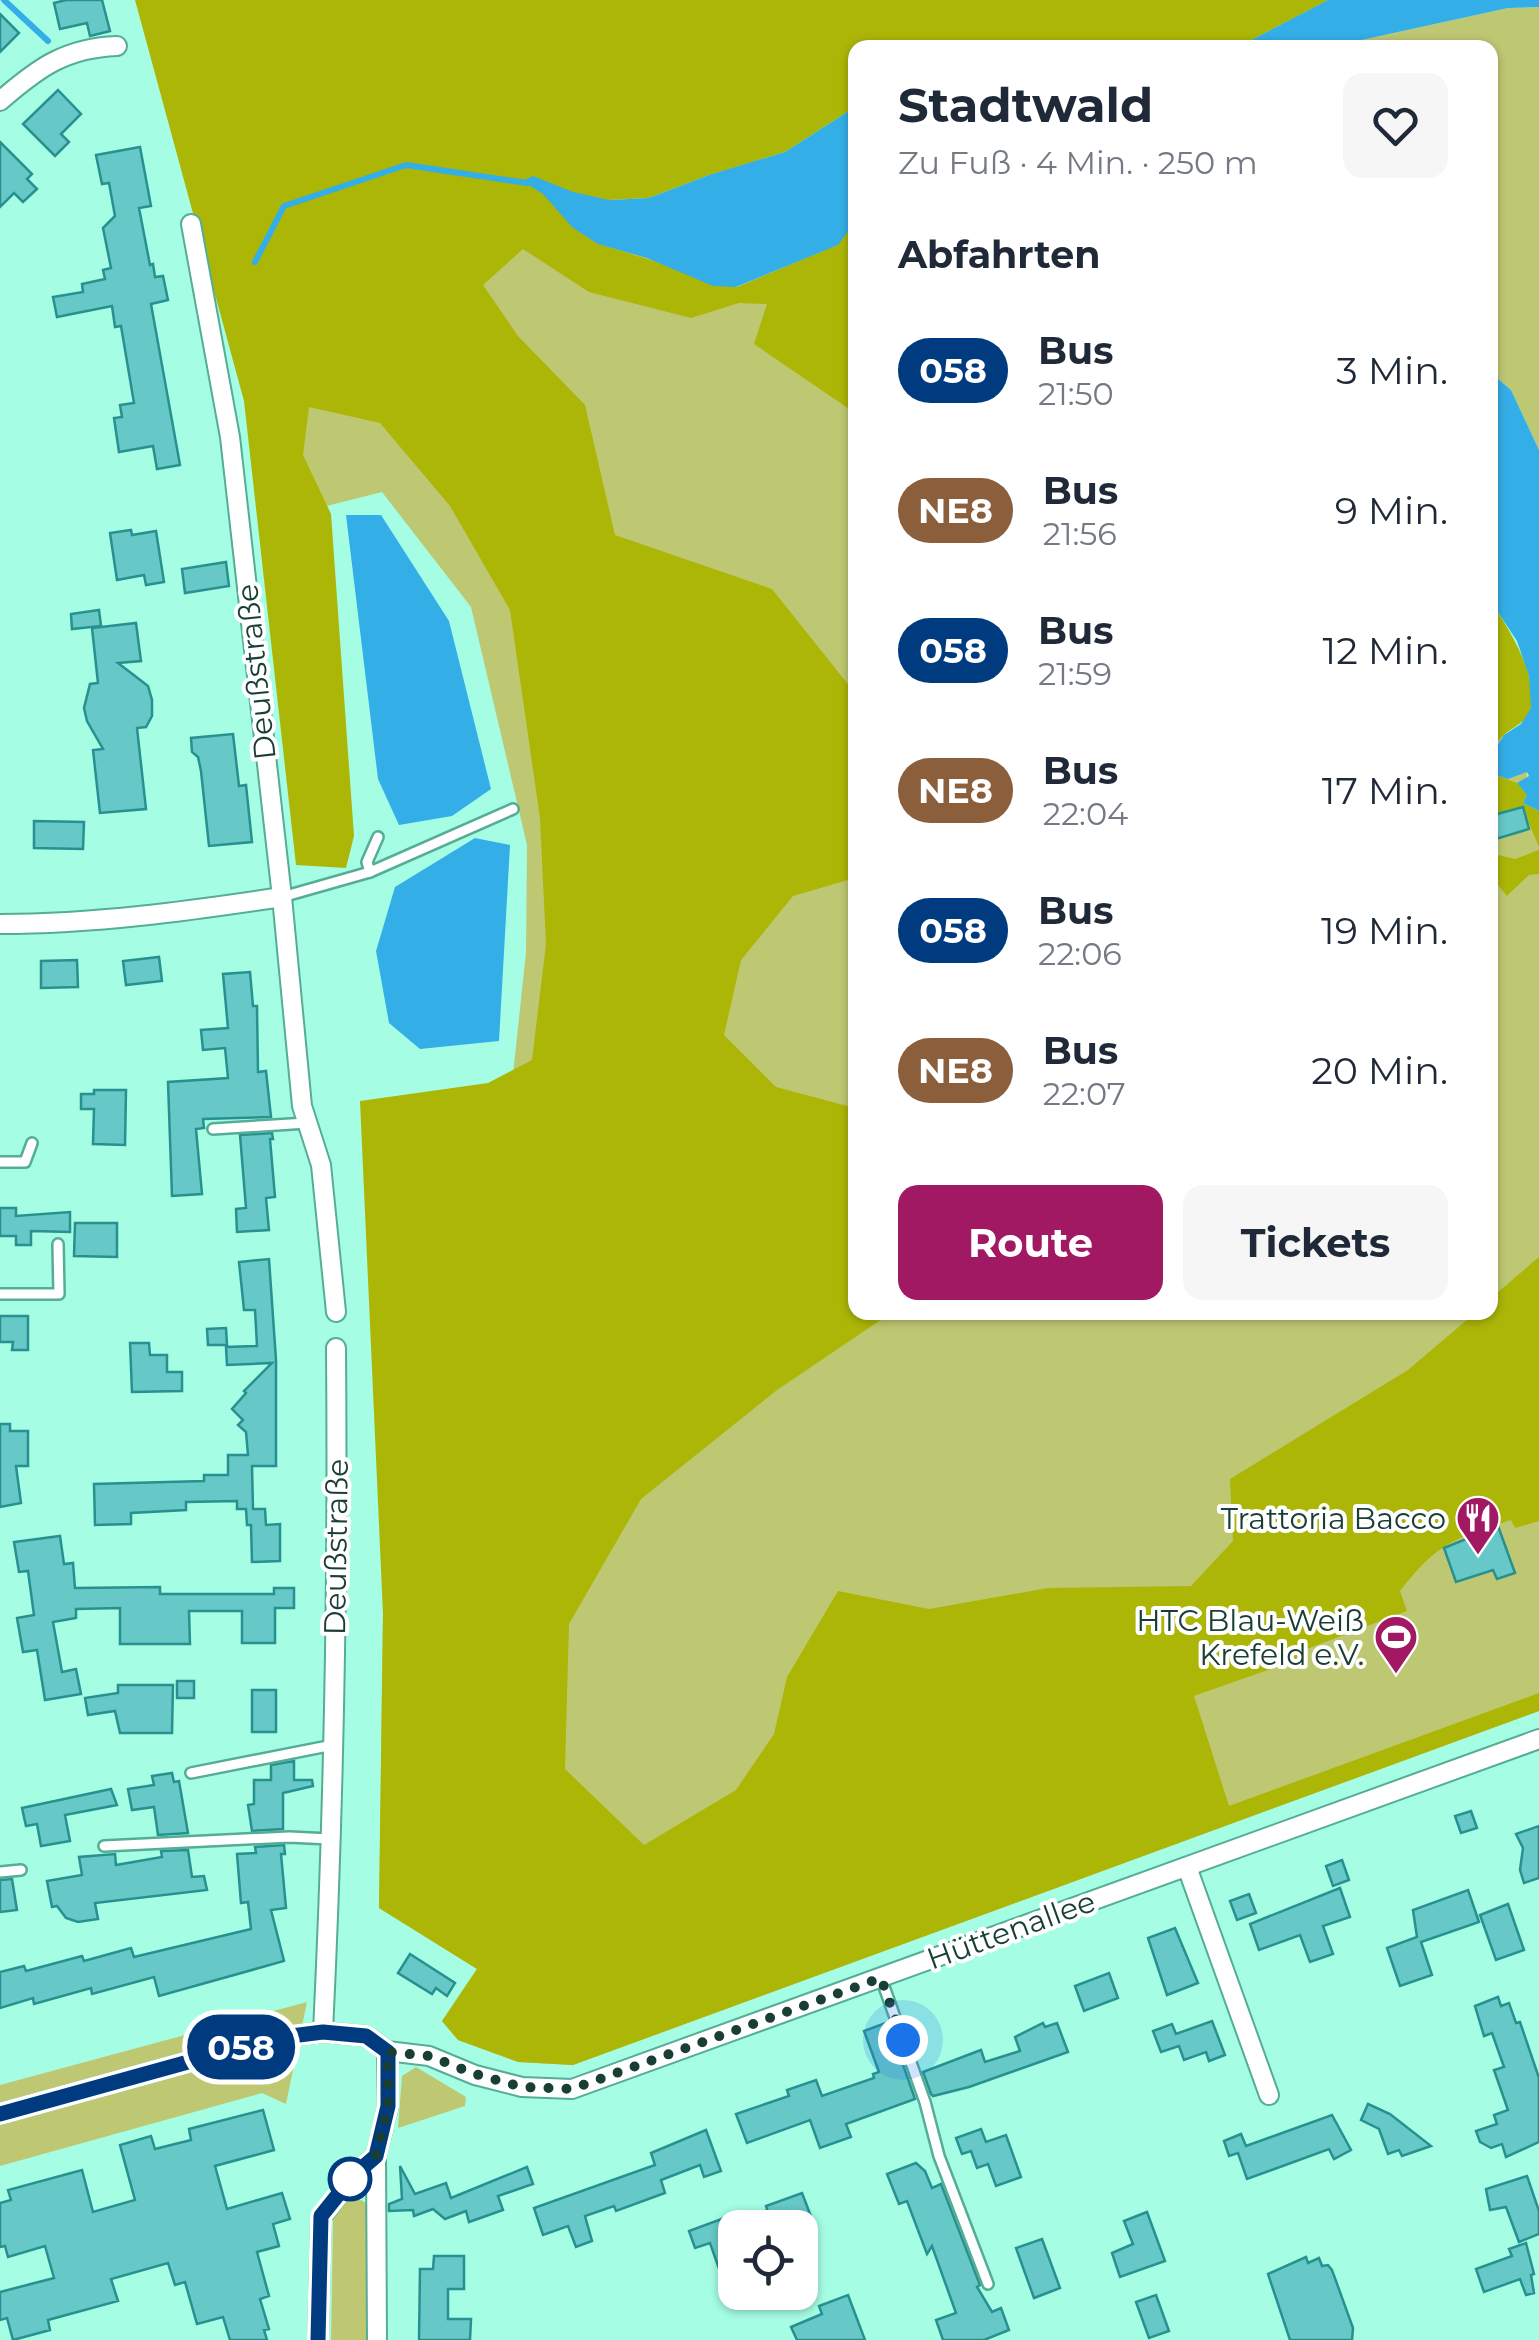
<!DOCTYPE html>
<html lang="de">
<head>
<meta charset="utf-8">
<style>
  body { margin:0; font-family:Montserrat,sans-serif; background:#f6f6f7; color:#1f2937; height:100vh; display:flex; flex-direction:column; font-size:38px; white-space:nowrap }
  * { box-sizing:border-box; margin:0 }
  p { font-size:32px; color:#747a83 }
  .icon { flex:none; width:55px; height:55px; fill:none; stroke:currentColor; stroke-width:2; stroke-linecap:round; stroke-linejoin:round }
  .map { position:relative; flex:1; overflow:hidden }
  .sheet { position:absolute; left:848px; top:40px; width:650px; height:1280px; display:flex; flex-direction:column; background:#fff; border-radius:20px; box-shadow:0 2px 8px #0004 }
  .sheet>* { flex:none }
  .badge { padding:0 20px; border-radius:32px; font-size:35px; line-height:65px }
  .tools { position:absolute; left:718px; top:2210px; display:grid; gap:20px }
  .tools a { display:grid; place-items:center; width:100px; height:100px; border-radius:20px; background:#fff; box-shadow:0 2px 8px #0004; font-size:50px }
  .you { position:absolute; width:50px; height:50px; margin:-25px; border:8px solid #fff; border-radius:50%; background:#1a73e8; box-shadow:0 0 0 15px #1a73e833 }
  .map>.badge { position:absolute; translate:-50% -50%; box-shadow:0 0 0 5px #fff }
  h2 { padding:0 50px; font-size:38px; line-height:90px }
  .round { display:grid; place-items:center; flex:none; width:105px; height:105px; border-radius:20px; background:#f6f6f7 }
  .head { display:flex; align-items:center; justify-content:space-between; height:170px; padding:0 50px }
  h1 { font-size:48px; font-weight:700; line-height:75px }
  .button { display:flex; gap:20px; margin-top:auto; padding:20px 50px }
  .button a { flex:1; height:115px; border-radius:20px; background:#a11863; color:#fff; font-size:40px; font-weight:700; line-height:115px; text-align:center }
  .button a+a { background:#f6f6f7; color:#1f2937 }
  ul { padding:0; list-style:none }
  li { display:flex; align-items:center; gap:30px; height:140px; padding:0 50px }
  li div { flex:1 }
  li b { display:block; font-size:38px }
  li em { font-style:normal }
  li .badge { min-width:110px; font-weight:700; text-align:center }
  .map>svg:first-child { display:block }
  .green { fill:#bec872 }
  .forest { fill:#acb607 }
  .water { fill:#34aee7 }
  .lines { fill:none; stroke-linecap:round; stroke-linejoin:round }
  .stream { stroke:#34aee7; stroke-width:6 }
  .building { fill:#67c9c7; stroke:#279190; stroke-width:2.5 }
  .service-casing { stroke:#55ad96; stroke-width:14 }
  .minor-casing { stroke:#55ad96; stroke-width:22 }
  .service { stroke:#fff; stroke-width:9 }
  .minor { stroke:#fff; stroke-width:18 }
  .line-casing { stroke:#fff; stroke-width:22 }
  .line { stroke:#003b80; stroke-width:15 }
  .walk { stroke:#193e34; stroke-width:10; stroke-dasharray:0 18 }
  .stop-dot { fill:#fff; stroke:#003b80; stroke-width:5 }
  .labels { text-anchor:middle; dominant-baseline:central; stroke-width:8; stroke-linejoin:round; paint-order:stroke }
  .street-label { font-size:30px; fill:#193e34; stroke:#fff }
  .poi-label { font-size:30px; fill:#193e34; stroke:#fff; text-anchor:end }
</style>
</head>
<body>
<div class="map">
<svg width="1539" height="2340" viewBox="0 0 1539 2340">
  <rect width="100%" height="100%" fill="#a5fde4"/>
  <g class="green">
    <polygon points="1328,0 1238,47 855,48 855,107 751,164 709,175 573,192 737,287 837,245 855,222 855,1312 1490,1312 1490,762 1496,775 1527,772 1527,795 1523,803 1539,811 1539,1711 573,2065 518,2062 458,2040 442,2021 477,1969 379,1908 383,1614 512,1084 526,952 527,845 471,607 382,492 295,514 195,15"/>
    <polygon points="1539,7 1539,450 1511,390 1490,372 1490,48 1342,48 1357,41 1508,8"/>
    <polygon points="307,2002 286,2104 262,2093 0,2166 0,2085"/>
    <polygon points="416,2067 466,2097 465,2106 398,2128 402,2076"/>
    <path d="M357,2198L366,2203L368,2217L366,2340H331L333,2220C339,2206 342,2200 357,2198Z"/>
  </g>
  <g class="forest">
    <path d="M135,0H1328L1238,47L855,48V107L785,152L709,175L649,198L609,200L596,243L737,287L837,245L855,222V413L754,344L767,304L739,303L691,318L589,292L523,249L483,285L518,336L585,405L615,535L772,589L855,693V878L793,896L741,960L724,1035L776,1087L855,1108V1312L891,1313L777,1390L641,1499L569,1624L565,1769L644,1845L736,1790L774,1734L787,1677L838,1591L929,1609L1048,1588L1191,1586L1233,1541L1230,1479L1408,1370L1475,1313L1490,1312V1299L1539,1257V1521L1515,1528L1511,1520C1454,1539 1438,1542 1400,1591L1407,1611L1304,1650L1305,1657L1194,1696L1229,1806L1539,1693V1711L573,2065L518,2062L458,2040L442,2021L477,1969L379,1908L383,1614L360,1101L488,1083L532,1060L546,944L540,818L510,610L450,506L380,423L309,407L303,455L331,514L354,836L346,868L296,865L244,401Z"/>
    <path d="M1490,600C1507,626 1539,675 1531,709C1527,723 1512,727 1503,736C1498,741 1494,750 1490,756Z"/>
    <polygon points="1490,762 1496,775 1517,783 1527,795 1523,803 1539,811 1539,847 1522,807 1490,816"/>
    <polygon points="1539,850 1539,874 1529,875 1507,896 1490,875 1490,853 1515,859"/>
  </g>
  <g class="water">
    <polygon points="1328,0 1539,0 1539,7 1508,8 1357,41 1342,47 1238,47"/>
    <polygon points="855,107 855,222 838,245 736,287 713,286 647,258 598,244 573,228 543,194 522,181 533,176 573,192 609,200 649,198 709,175 785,152"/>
    <polygon points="1490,372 1511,390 1539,450 1539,811 1523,803 1527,795 1517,783 1529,776 1527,772 1508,779 1496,775 1490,756 1504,735 1521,724 1531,708 1529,676 1517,641 1490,600"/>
    <polygon points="346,515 381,515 449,621 491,789 452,816 399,825 378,779"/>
    <polygon points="475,838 510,845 499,1041 420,1049 389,1023 376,951 395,887"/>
  </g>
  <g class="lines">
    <g class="stream">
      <polyline points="4,0 48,41"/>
      <polyline points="255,262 284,206 406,165 527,183"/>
    </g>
  </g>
  <g class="building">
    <polygon points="66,0 102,0 110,31 90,36 87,23 60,29 54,3"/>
    <polygon points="0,14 19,33 0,52"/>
    <polygon points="58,90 81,114 61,134 69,142 55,156 23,124"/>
    <polygon points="0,142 32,174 27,179 37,189 23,202 14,193 0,207"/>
    <polygon points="140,147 151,206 139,208 150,265 153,264 155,277 163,276 168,300 151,304 180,465 157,469 153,446 119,452 114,418 122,417 120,405 134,403 121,326 115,327 112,306 57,317 53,297 83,292 82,284 105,279 103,270 111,268 103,228 115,216 109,183 102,184 96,155"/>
    <polygon points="131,530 132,535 156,531 164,582 146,585 144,575 117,580 110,533"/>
    <polygon points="226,562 229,586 185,593 182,569"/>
    <polygon points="99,610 101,626 72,629 71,614"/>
    <polygon points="136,623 141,661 118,663 148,686 152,700 152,716 146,727 137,728 146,809 100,813 93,750 103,749 87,721 84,708 90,684 98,683 92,628"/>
    <polygon points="233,734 239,786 246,785 252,842 209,846 201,771 198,757 192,752 191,738"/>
    <polygon points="1523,807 1529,829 1496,839 1490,816"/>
    <polygon points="34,821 84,822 83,849 34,848"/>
    <polygon points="159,957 162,981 126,985 123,961"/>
    <polygon points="77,960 78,987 41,988 41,961"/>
    <polygon points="250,972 253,1006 257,1006 258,1072 266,1071 271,1117 203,1119 204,1128 196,1129 202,1194 172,1196 168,1082 228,1078 225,1048 203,1050 201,1030 228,1028 223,974"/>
    <polygon points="94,1090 126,1090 125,1145 93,1144 94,1109 81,1109 81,1094 94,1094"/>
    <polygon points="272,1133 273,1139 270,1139 275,1197 266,1198 269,1230 237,1232 236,1209 246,1208 240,1135"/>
    <polygon points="0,1208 16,1208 16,1216 70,1212 70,1232 31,1231 31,1245 16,1245 16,1236 0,1236"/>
    <polygon points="75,1223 117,1223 117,1257 74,1256"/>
    <polygon points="269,1259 276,1360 276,1466 252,1466 253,1509 265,1509 266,1525 280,1524 280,1561 252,1562 251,1525 247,1525 246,1509 237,1509 237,1501 186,1502 186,1510 131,1513 131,1524 95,1525 94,1484 204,1481 204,1475 228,1475 228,1455 248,1455 246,1432 238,1425 243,1420 232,1409 246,1393 244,1391 272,1363 227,1365 226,1347 257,1346 255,1310 244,1310 239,1262"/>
    <polygon points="0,1316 28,1316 28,1350 12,1350 13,1342 0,1342"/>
    <polygon points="226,1328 227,1345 208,1345 207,1329"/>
    <polygon points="130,1343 149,1343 150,1355 167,1355 167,1372 182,1372 182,1391 132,1392"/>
    <polygon points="0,1424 10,1424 10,1431 28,1431 28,1466 16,1466 21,1503 0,1507"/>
    <polygon points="1498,1526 1515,1573 1497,1579 1493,1570 1456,1582 1444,1548"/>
    <polygon points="60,1536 64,1564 73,1563 75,1588 160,1587 160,1594 274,1594 274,1588 294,1588 294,1608 275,1608 275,1643 242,1643 242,1611 189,1611 190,1644 120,1644 120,1608 76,1609 76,1618 53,1622 62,1672 76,1669 81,1694 45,1700 37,1650 23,1652 17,1618 34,1615 28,1571 19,1572 14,1542"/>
    <rect x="177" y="1681" width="17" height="17"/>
    <polygon points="118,1685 173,1685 172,1733 120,1733 115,1711 88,1715 85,1698 118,1693"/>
    <rect x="252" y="1690" width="24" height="42"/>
    <polygon points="294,1761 294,1780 312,1780 313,1786 283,1793 283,1829 252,1831 248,1805 254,1804 254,1780 271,1780 271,1765"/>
    <polygon points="172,1773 174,1782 179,1781 188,1833 158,1835 154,1807 132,1810 128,1789 154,1785 152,1776"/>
    <polygon points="111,1789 117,1805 65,1815 70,1841 41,1846 37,1824 26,1826 22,1808"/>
    <polygon points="1471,1811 1477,1828 1461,1833 1455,1816"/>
    <polygon points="1539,1826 1539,1878 1524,1883 1520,1870 1523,1848 1516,1834"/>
    <polygon points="284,1845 285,1854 281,1854 286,1908 271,1910 284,1961 159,1996 154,1977 92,1994 91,1988 34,2004 33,1998 0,2008 0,1972 24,1966 26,1971 82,1956 84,1961 131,1948 134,1957 251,1929 248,1902 241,1903 237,1854 256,1853 255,1847"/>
    <polygon points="188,1850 192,1877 204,1876 207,1890 95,1903 98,1919 78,1922 66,1918 57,1906 52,1907 47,1881 82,1875 79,1857 115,1854 116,1865 162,1857 161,1851"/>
    <polygon points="1342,1860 1349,1880 1333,1886 1326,1866"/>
    <polygon points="12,1879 17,1910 0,1912 0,1880"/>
    <polygon points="1340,1888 1350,1917 1323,1926 1333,1954 1310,1962 1300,1935 1259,1950 1250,1924"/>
    <polygon points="1468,1890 1479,1922 1421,1942 1432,1975 1400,1986 1387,1948 1417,1937 1413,1910"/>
    <polygon points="1249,1894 1256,1913 1237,1920 1230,1901"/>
    <polygon points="1508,1904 1524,1950 1496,1960 1480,1915"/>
    <polygon points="1175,1928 1198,1983 1167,1995 1148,1938"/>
    <polygon points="410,1954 455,1983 447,1996 436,1988 432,1994 398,1973"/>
    <polygon points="1109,1973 1118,1998 1084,2011 1075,1986"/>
    <polygon points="1498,1997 1501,2006 1509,2003 1516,2023 1520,2022 1539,2078 1539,2142 1506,2157 1502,2144 1491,2148 1480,2142 1476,2131 1497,2124 1494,2115 1508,2110 1494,2070 1504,2067 1492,2033 1484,2036 1475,2006"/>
    <polygon points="1212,2021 1225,2055 1209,2061 1206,2052 1184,2060 1179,2046 1161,2052 1153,2031 1172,2024 1176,2034"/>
    <polygon points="888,2022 915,2099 846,2124 851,2137 820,2148 810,2120 747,2143 736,2114 789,2096 787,2090 816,2080 822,2096 874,2078 873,2074 879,2072 864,2031"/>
    <polygon points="1043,2023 1045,2027 1057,2023 1068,2052 969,2087 933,2096 931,2094 923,2072 981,2050 985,2062 1020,2051 1015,2037"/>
    <polygon points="1368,2104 1390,2114 1431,2146 1402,2156 1399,2150 1388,2154 1379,2129 1361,2120"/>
    <polygon points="263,2110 274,2150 215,2166 227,2209 282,2193 290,2219 273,2224 279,2246 257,2252 269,2296 260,2299 269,2329 264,2330 267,2340 230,2340 223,2317 197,2324 185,2282 175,2285 168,2263 111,2279 118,2301 48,2320 50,2330 13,2340 7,2318 0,2320 0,2292 54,2278 45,2246 8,2257 5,2246 0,2247 0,2203 11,2200 8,2190 82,2170 93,2212 135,2200 120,2145 151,2136 155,2149 191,2140 189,2129"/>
    <polygon points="1332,2115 1351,2150 1334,2159 1329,2149 1247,2179 1238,2153 1229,2156 1224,2141 1241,2134 1246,2146"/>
    <polygon points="981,2129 986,2142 1006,2135 1021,2177 996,2186 988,2164 977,2168 971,2151 962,2154 956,2138"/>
    <polygon points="706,2130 721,2171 704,2177 700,2165 661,2180 665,2193 616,2211 614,2206 585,2216 592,2241 576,2247 568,2226 543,2235 534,2208 655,2165 651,2153"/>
    <polygon points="916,2163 925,2171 932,2188 941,2184 980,2285 977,2287 992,2312 1001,2308 1009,2330 984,2340 943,2340 936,2320 956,2313 932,2246 927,2254 907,2201 899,2204 887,2174"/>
    <polygon points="400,2166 415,2194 446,2183 451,2198 527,2167 533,2184 498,2196 503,2210 469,2222 466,2211 445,2219 433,2209 414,2216 413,2210 389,2211 389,2204 402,2199"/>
    <polygon points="1527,2176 1539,2211 1539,2234 1519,2242 1506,2207 1490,2210 1486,2189"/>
    <polygon points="802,2193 812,2219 806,2221 808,2228 773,2228 766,2206"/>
    <polygon points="1147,2212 1165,2261 1120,2277 1112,2253 1133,2244 1124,2221"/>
    <polygon points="735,2214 735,2307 733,2308 710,2243 695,2248 689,2231"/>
    <polygon points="1042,2239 1060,2288 1034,2298 1016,2248"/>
    <polygon points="1526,2243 1534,2274 1531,2275 1534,2293 1526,2295 1520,2279 1484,2292 1476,2269 1512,2256 1509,2249"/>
    <polygon points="434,2256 464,2256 464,2289 448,2289 448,2319 471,2319 470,2340 419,2340 420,2269 433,2269"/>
    <polygon points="1306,2257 1308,2263 1319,2258 1322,2266 1328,2265 1332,2270 1353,2328 1352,2340 1290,2340 1268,2274"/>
    <polygon points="848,2295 865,2340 797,2340 791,2327 822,2314 819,2306"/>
    <polygon points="1156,2295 1169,2331 1149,2338 1136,2302"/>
  </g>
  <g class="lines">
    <defs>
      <g id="service">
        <polyline points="370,872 367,862 378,837"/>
        <polyline points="282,897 370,872 513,809"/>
        <polyline points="213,1129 307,1123"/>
        <polyline points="0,1162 25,1162 32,1143"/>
        <polyline points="0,1294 59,1294 58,1244"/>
        <polyline points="191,1773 333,1745"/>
        <polyline points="104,1846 289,1837 330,1839"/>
        <polyline points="0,1872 21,1870"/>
        <polyline points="881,1978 925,2102 939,2156 988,2284"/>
      </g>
      <g id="minor">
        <path d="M0,101C38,68 65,48 117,46"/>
        <polyline points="191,224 230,437 282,897 302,1106 321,1165 336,1312"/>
        <path d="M0,924C94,924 189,911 282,897"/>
        <polyline points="1187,1867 1269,2095"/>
        <path d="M323,2032C334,1804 338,1576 336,1348"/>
        <polyline points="0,2114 275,2038 323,2032 366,2036 387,2051 429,2056 475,2075 522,2087 572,2089 1539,1739"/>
        <polyline points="318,2340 321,2217 353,2176 376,2156"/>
        <polyline points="377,2340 376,2156 388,2107 387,2051"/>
      </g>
    </defs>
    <use href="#service" class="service-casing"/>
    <use href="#minor" class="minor-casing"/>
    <use href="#service" class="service"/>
    <use href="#minor" class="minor"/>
  </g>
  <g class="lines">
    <defs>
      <polyline id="line" points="0,2114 275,2038 323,2032 366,2036 388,2052 388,2106 376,2156 353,2176 321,2216 318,2340"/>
    </defs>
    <use href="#line" class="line-casing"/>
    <use href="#line" class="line"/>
    <polyline class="walk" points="350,2179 376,2156 388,2106 388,2052 429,2056 475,2074 522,2087 572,2089 881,1978 903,2040"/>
  </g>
  <defs>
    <symbol id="restaurant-pin" viewBox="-11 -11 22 30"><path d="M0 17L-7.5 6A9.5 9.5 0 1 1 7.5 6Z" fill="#a11863" stroke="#fff"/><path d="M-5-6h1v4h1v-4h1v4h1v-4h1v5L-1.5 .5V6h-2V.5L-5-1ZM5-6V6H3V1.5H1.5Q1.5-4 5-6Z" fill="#fff"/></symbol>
    <symbol id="stadium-pin" viewBox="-11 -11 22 30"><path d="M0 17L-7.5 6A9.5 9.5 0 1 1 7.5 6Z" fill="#a11863" stroke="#fff"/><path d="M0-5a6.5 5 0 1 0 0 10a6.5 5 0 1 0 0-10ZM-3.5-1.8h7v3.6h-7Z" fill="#fff"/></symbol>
  </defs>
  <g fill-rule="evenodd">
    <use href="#restaurant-pin" x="1453" y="1493" width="50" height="68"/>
    <use href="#stadium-pin" x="1371" y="1612" width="50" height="68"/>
  </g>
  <circle class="stop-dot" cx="350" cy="2179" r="20"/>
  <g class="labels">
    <g class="street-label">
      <text transform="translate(256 672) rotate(-96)">Deußstraße</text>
      <text transform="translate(336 1547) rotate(-89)">Deußstraße</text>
      <text transform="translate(1011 1930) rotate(-20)">Hüttenallee</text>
    </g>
    <g class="poi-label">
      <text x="1446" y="1518">Trattoria Bacco</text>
      <text x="1364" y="1620">HTC Blau-Weiß<tspan x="1364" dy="34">Krefeld e.V.</tspan></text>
    </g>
  </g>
</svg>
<div class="tools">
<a><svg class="icon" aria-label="locate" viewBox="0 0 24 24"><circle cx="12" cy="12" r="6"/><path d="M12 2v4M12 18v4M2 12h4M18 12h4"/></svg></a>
</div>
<div class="you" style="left:903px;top:2040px"></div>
<b class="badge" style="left:241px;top:2047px;background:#003b80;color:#fff">058</b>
<section class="sheet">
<div class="head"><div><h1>Stadtwald</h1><p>Zu Fuß · 4 Min. · 250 m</p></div><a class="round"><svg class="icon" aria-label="heart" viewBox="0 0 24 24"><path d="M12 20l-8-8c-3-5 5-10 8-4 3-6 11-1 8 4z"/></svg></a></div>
<h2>Abfahrten</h2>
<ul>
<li><span class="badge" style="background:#003b80;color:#fff">058</span><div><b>Bus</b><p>21:50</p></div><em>3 Min.</em></li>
<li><span class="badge" style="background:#8b5e3c;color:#fff">NE8</span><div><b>Bus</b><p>21:56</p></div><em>9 Min.</em></li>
<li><span class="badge" style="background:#003b80;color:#fff">058</span><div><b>Bus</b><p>21:59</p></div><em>12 Min.</em></li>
<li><span class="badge" style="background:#8b5e3c;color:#fff">NE8</span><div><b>Bus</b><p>22:04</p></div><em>17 Min.</em></li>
<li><span class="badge" style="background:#003b80;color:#fff">058</span><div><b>Bus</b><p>22:06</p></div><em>19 Min.</em></li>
<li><span class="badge" style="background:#8b5e3c;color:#fff">NE8</span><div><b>Bus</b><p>22:07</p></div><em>20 Min.</em></li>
</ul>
<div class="button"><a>Route</a><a>Tickets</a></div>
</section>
</div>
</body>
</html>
